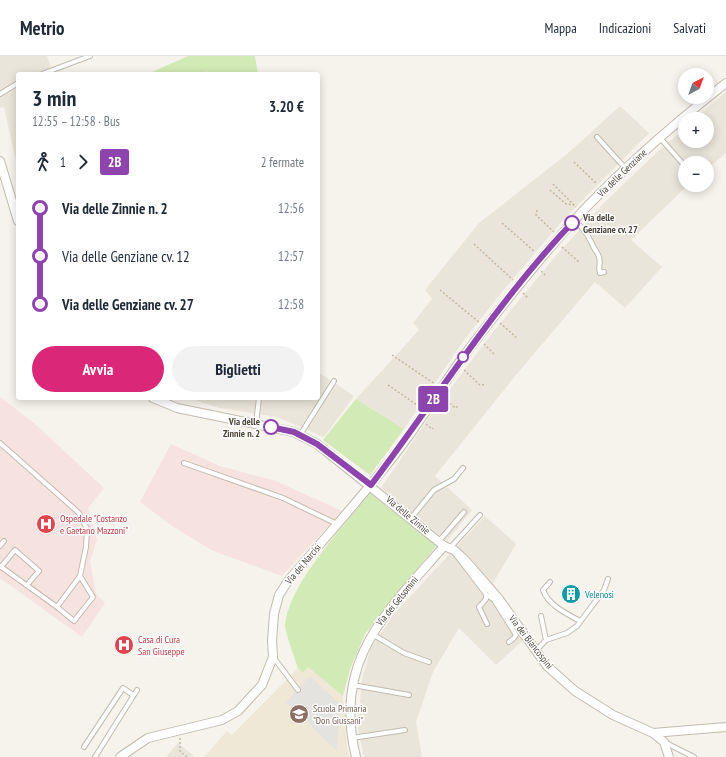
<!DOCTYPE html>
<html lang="it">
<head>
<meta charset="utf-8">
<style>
  body { margin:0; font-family:"PT Sans Narrow",sans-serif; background:#f2f2f3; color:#1f2937; height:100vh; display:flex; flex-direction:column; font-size:15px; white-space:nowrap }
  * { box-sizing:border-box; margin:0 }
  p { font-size:13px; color:#747a83 }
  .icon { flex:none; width:22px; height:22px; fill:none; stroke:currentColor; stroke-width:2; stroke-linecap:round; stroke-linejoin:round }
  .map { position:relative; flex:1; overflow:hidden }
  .side { position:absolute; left:16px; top:16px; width:304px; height:328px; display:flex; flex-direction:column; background:#fff; border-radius:4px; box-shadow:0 2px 10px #0003 }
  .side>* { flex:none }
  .badge { padding:0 8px; border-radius:3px; font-size:14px; line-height:26px }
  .needle { width:26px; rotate:41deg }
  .buttons { position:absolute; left:678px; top:12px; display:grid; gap:8px }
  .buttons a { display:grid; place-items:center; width:36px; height:36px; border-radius:50%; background:#fff; box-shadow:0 2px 10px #0003; font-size:20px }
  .map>.badge { position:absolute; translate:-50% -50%; box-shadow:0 0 0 2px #fff }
  .legs { display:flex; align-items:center; gap:6px; height:44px; padding:0 16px; font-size:13px }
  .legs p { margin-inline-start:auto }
  .head { display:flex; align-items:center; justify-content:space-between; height:68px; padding:0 16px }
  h1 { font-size:22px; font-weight:700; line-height:30px }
  .action { display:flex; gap:8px; margin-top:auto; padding:8px 16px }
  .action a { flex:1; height:46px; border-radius:24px; background:#db2777; color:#fff; font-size:16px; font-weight:700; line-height:46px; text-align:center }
  .action a+a { background:#f2f2f3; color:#1f2937 }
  ul { padding:0 16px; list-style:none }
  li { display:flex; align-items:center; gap:14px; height:48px; font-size:15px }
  li i { display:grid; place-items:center; width:6px; height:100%; margin:0 5px; background:currentColor }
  li i::after { content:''; width:10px; height:10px; margin:-5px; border:3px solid; border-radius:50%; background:#fff }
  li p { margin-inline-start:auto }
  li:first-child i { background:linear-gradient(#0000 50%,currentColor 0) }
  li:last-child i { background:linear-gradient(currentColor 50%,#0000 0) }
  header { display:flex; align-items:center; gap:24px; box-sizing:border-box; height:56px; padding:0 20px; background:#fff; border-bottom:1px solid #e0e1e3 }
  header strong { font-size:19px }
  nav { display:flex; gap:22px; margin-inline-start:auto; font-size:14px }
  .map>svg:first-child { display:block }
  .residential { fill:#eae5da }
  .education { fill:#efe8d6 }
  .medical { fill:#f6e3e0 }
  .green { fill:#d2eab5 }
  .parking { fill:#e5e3e0 }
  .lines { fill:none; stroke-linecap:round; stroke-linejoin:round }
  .lane-casing { stroke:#c2bbae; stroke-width:6 }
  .street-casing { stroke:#c2bbae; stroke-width:10 }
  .path { stroke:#c4b79f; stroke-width:1.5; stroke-dasharray:2 2; stroke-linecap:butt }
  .lane { stroke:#fff; stroke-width:4 }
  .street { stroke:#fff; stroke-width:8 }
  .line-1-casing { stroke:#fff; stroke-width:9 }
  .line-1 { stroke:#8e44ad; stroke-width:6 }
  .stop-1-dot { fill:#fff; stroke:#8e44ad; stroke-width:2 }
  .labels { text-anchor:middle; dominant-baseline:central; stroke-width:3; stroke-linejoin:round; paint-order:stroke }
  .street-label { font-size:10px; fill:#4b4439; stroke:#fff }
  .stop-label { font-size:10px; font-weight:bold; fill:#4b4439; stroke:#fff; text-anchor:start }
  .health-label { font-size:10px; fill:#be3a42; stroke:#fff; text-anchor:start }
  .culture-label { font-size:10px; fill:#0d838f; stroke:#fff; text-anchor:start }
  .education-label { font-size:10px; fill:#785e54; stroke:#fff; text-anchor:start }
</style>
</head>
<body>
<header>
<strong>Metrio</strong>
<nav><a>Mappa</a><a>Indicazioni</a><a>Salvati</a></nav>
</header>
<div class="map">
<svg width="726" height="701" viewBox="0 0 726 701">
  <rect width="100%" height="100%" fill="#f6f3ec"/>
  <g class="residential">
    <polygon points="0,0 47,0 53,18 18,18 18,114 4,51 0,52"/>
    <polygon points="726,36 726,97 707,113 707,107 685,107 685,129 688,129 631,184 662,211 625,252 595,226 516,319 435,420 472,454 447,485 381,432 432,357 493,276 554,202 604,147 654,99 685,72 685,85 707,85 707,63 695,63"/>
    <polygon points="620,50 649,77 564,163 506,231 464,284 404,373 356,343 419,274 413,267 432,243 425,234 479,167 567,98"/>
    <polygon points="318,316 354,340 324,381 277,361 219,352 189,342 318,342"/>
    <polygon points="485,460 516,488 493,527 530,578 496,609 459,572 433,616 416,666 422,701 364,701 358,673 362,622 371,592 393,559"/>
    <polygon points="178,687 195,701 166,701"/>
  </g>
  <polygon class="education" points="308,611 343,640 347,691 349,701 204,701 227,675 232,679 298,612 303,617"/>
  <g class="medical">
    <polygon points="0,341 34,367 104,432 88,452 97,484 90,505 96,538 105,547 82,581 0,522"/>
    <polygon points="171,388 220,410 276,425 342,455 282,520 213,495 172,470 140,446"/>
  </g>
  <g class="green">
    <polygon points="188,0 255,0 258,18 209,18 207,15 204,18 150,17"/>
    <polygon points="356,343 404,373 370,419 323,384"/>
    <path d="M370,437L436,490L365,578L350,613L343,640L308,611L303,617L298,612C295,603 285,576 285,569C289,527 345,469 370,437Z"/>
  </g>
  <polygon class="parking" points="310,620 340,648 337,695 286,646"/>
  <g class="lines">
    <defs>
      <g id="lane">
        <polyline points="42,18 90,0"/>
        <polyline points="0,38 18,27"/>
        <polyline points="597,81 626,113"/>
        <polyline points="660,82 685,110"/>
        <path d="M574,165C584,172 588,179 593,190C595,194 598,197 599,201C601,207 598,211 600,217L604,216"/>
        <polyline points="256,368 259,342"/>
        <polyline points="300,379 334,325"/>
        <polyline points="0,387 79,457 87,473 86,491 80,520 57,551 0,510"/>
        <polyline points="184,407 283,442 337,468"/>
        <polyline points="411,462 434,434 454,423 463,412"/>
        <polyline points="439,485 464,456"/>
        <polyline points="0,490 4,485"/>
        <polyline points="450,492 480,459"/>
        <polyline points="457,500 486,538 494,544 516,579 514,582 509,586"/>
        <polyline points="1,511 15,494 39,515 27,529"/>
        <path d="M550,526L543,534C548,549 567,558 580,565"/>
        <polyline points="486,538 486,543 479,551 487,568"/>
        <polyline points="57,551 74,565 93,541 80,520"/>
        <polyline points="541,560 546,584"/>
        <polyline points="372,578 404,597 429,606"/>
        <polyline points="536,595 546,584 567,577 577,570 604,534 608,523"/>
        <polyline points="274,602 298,634"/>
        <polyline points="353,629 409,639"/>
        <polyline points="352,682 405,674"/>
        <polyline points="666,687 694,701"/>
        <polyline points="84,691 123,632 133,639"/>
        <polyline points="95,701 137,634"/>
      </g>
      <g id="street">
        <polyline points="0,105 18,165"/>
        <polyline points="153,342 177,352 294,376 317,388 337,404 444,490 454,494 465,504 499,543 547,610 575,635 613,659 653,677 726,671"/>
        <polyline points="653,677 664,686 669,701"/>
        <path d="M120,701L148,682L222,664L238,655L249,643L262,629L273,601L272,585L274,558L279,539L288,525C328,478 371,432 408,381C427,355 444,327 463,301C496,257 531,213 568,171C616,118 670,71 726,27"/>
        <path d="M356,701C332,604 386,557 444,490"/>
      </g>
    </defs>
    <use href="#lane" class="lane-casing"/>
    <use href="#street" class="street-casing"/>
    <g class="path">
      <polyline points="679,76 685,81"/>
      <polyline points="694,85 697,85"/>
      <polyline points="574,106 597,128"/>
      <polyline points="553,128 576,151"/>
      <polyline points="550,134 566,148 574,149"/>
      <polyline points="537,154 536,159 554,176"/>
      <polyline points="502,167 535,196"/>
      <polyline points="474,188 513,224"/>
      <polyline points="562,191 580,207"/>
      <polyline points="541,215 546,220"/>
      <polyline points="440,234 480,267"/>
      <polyline points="523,237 528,242"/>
      <polyline points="500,267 517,282"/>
      <polyline points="484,288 494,298"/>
      <polyline points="392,299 435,328"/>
      <polyline points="464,314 480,329 483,329 484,326"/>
      <polyline points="388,329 420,351"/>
      <polyline points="444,342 455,352 458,350"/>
      <polyline points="426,368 432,373 433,372"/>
      <polyline points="180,682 180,695 187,701"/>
    </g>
    <use href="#lane" class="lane"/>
    <use href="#street" class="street"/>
  </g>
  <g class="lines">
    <defs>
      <path id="line-1" d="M271,371L294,376L317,388L371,429C437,342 496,247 572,167"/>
    </defs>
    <use href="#line-1" class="line-1-casing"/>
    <use href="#line-1" class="line-1"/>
  </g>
  <defs>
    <symbol id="hospital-disc" viewBox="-11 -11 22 22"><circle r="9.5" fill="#e0444e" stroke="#fff"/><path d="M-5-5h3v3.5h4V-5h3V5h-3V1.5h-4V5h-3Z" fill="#fff"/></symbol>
    <symbol id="building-disc" viewBox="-11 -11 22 22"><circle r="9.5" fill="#0f9aa8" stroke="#fff"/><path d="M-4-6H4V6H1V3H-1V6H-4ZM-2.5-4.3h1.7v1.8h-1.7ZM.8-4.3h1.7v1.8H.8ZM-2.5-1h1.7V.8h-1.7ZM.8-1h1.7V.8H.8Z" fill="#fff"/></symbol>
    <symbol id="school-disc" viewBox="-11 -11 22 22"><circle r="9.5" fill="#8d6e63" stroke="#fff"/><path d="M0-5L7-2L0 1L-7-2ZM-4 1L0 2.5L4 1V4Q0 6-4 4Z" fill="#fff"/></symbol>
  </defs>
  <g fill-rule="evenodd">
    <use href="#hospital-disc" x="35" y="457" width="22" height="22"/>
    <use href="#building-disc" x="560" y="527" width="22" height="22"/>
    <use href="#hospital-disc" x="113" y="578" width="22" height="22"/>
    <use href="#school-disc" x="288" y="647" width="22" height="22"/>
  </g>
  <g class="stop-1-dot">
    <circle cx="572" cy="167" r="7"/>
    <circle cx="463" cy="301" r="5"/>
    <circle cx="271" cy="371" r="7"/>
  </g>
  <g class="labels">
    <g class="street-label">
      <text transform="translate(622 117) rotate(-44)">Via delle Genziane</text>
      <text transform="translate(408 459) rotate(40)">Via delle Zinnie</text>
      <text transform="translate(303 508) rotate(-50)">Via dei Narcisi</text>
      <text transform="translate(397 545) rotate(-51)">Via dei Gelsomini</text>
      <text transform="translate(531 586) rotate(52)">Via dei Biancospini</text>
    </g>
    <g class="stop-label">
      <text x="583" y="161">Via delle<tspan x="583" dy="12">Genziane cv. 27</tspan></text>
      <text x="260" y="365" text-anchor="end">Via delle<tspan x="260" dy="12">Zinnie n. 2</tspan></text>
    </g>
    <g class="health-label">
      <text x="60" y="462">Ospedale "Costanzo<tspan x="60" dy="12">e Gaetano Mazzoni"</tspan></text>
      <text x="138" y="583">Casa di Cura<tspan x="138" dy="12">San Giuseppe</tspan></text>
    </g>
    <g class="culture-label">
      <text x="585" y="538">Velenosi</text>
    </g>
    <g class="education-label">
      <text x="313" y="652">Scuola Primaria<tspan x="313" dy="12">"Don Giussani"</tspan></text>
    </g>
  </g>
</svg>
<div class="buttons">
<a><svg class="needle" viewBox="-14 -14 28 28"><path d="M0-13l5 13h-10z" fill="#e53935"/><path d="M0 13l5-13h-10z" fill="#747a83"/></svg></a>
<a>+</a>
<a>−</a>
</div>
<b class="badge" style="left:433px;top:343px;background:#8e44ad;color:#fff">2B</b>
<section class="side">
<div class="head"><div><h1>3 min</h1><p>12:55 – 12:58 · Bus</p></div><b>3.20 €</b></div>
<div class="legs"><svg class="icon" aria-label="walk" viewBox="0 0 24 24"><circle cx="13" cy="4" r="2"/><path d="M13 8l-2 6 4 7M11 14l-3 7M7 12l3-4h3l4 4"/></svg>1<svg class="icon" aria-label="forward" viewBox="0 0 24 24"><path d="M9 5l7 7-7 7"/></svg><b class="badge" style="background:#8e44ad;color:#fff">2B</b><p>2 fermate</p></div>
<ul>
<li><i style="color:#8e44ad"></i><b>Via delle Zinnie n. 2</b><p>12:56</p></li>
<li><i style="color:#8e44ad"></i><span>Via delle Genziane cv. 12</span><p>12:57</p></li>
<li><i style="color:#8e44ad"></i><b>Via delle Genziane cv. 27</b><p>12:58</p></li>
</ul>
<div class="action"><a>Avvia</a><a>Biglietti</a></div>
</section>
</div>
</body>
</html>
